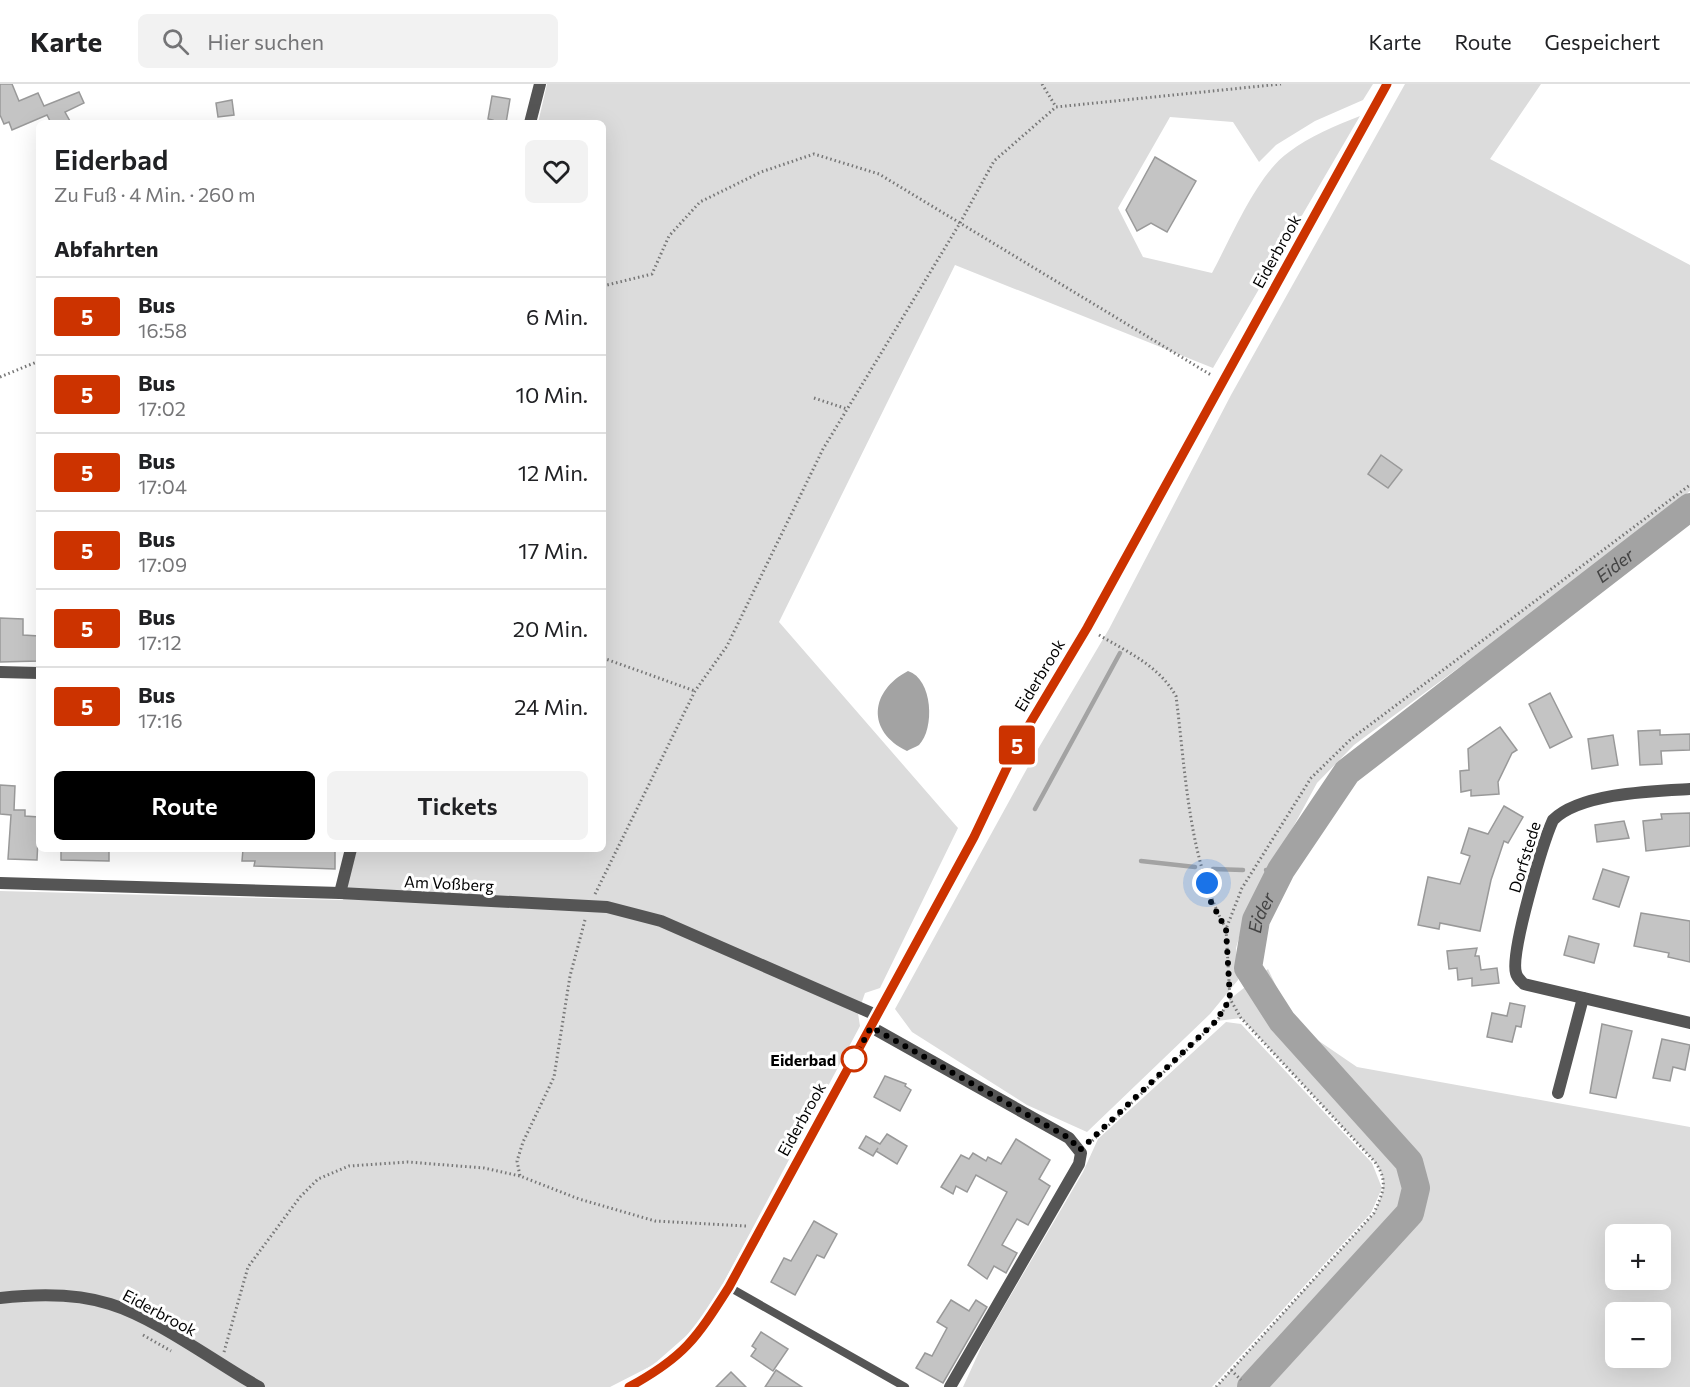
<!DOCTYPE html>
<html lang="de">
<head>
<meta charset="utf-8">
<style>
  body { margin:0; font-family:Commissioner,sans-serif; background:#f2f2f2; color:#202124; height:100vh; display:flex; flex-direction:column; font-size:22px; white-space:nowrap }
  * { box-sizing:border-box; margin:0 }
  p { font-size:20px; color:#757577 }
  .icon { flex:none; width:33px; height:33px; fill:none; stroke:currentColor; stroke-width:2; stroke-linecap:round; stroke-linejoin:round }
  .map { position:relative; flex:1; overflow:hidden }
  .drawer { position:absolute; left:36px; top:36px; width:570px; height:732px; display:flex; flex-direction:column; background:#fff; border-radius:9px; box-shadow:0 6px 24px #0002 }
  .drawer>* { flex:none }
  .badge { padding:0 12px; border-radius:4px; font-size:21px; line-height:39px }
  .fabs { position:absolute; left:1605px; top:1140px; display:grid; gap:12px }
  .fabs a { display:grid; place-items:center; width:66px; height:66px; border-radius:9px; background:#fff; box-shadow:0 6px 24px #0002; font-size:30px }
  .you { position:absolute; width:30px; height:30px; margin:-15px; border:4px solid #fff; border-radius:50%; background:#1a73e8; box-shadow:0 0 0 9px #1a73e833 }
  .map>.badge { position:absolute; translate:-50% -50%; box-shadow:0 0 0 3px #fff }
  h2 { padding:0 18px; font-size:22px; line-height:54px }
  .round { display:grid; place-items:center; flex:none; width:63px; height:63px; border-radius:9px; background:#f2f2f2 }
  .summary { display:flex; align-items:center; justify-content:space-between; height:102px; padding:0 18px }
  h1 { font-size:28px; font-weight:600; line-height:45px }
  .primary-button { display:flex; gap:12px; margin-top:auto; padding:12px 18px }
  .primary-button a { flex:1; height:69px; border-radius:9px; background:#000; color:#fff; font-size:24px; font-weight:600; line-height:69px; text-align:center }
  .primary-button a+a { background:#f2f2f2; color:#202124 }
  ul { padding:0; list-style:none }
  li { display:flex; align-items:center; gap:18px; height:78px; padding:0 18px; border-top:2px solid #e0e0e0 }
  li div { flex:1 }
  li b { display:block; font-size:22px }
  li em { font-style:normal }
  li .badge { min-width:66px; font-weight:700; text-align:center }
  header { display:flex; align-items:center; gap:36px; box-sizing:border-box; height:84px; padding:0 30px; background:#fff; border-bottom:2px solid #e0e0e0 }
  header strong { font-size:28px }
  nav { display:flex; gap:33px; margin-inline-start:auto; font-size:21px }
  .search { width:420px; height:54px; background:#f2f2f2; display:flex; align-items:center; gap:15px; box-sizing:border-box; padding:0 21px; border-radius:9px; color:#757577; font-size:22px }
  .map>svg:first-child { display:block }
  .green { fill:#dcdcdc; fill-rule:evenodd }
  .water { fill:#a3a3a3 }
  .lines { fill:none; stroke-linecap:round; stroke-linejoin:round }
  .stream { stroke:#a3a3a3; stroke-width:4.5 }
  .river { stroke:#a3a3a3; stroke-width:28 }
  .building { fill:#c4c4c4; stroke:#999; stroke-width:1.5 }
  .path { stroke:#777; stroke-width:3; stroke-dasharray:1.5 3; stroke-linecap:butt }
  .lane { stroke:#555; stroke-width:8 }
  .street { stroke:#555; stroke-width:12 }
  .line-casing { stroke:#fff; stroke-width:14 }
  .line { stroke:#c30; stroke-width:9 }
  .walk { stroke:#000; stroke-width:6; stroke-dasharray:0 10.8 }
  .stop-dot { fill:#fff; stroke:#c30; stroke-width:3 }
  .labels { text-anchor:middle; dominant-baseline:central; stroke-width:6; stroke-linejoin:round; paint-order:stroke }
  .street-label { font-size:16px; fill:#000; stroke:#fff }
  .stop-label { font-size:16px; font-weight:bold; fill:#000; stroke:#fff; text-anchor:end }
  .water-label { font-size:18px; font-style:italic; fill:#444; stroke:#fff }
</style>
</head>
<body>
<header>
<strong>Karte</strong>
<div class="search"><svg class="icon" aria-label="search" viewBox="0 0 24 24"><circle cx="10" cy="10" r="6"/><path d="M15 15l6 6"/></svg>Hier suchen</div>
<nav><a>Karte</a><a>Route</a><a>Gespeichert</a></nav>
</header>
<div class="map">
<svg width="1690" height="1303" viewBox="0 0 1690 1303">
  <rect width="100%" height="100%" fill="#fff"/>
  <g class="green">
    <path d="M547,0H1373L1363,16L1315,37L1276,61L1259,78L1233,38L1170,33L1118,124L1143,173L1212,189C1231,154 1257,90 1289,68C1310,52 1335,42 1360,32L1213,284L955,181L779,538L958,744L880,904L865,909L858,929L860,942L724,1198L694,1245L653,1281L610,1303H0V807L343,816L357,765H603V39H538Z"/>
    <polygon points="1405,0 1541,0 1490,75 1690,181 1690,407 1557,511 1354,661 1317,699 1246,830 1236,864 1238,896 1210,930 1087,1048 1027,1021 912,948 895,925 1035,670 1109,545 1231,311"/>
    <path d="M1268,885L1294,940L1357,983L1690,1043V1303H1216L1374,1129C1383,1109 1389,1098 1375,1078L1241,934L1217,937L1230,915ZM1616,1150H1660V1196H1616ZM1616,1228H1660V1274H1616Z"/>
    <polygon points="1226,938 1241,940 1372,1079 1382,1104 1371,1129 1212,1303 963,1303 984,1257 1083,1088 1098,1055"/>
  </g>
  <path class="water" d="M908,587C933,595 935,645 919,661C916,663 910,665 907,667C866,647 870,607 908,587Z"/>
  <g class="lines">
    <g class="stream">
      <polyline points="1035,725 1120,569"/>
      <polyline points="1141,777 1195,783"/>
      <polyline points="1213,785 1243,786"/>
      <polyline points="1266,786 1281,786"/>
    </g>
    <path class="river" id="s1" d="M1251,1303L1410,1129L1416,1104L1409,1078L1282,937L1248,884L1256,836L1281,786L1347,688L1690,423"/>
  </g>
  <g class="building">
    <polygon points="0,0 12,0 19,17 38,9 44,22 79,8 84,19 65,28 71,39 51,39 47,31 12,46 9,38 4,40 0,31"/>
    <polygon points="492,12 510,15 506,39 493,39 493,36 488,35"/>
    <polygon points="232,16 234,31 218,33 216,19"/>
    <polygon points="1155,73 1196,97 1167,148 1151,139 1137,147 1126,126"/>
    <polygon points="1381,371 1402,386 1388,404 1368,390"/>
    <polygon points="0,534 23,535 23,551 39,552 39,577 0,578"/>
    <polygon points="1550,609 1572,653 1550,664 1529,620"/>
    <polygon points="1500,643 1517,666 1512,669 1498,698 1499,710 1471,712 1471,706 1461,708 1460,687 1469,686 1468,665"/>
    <polygon points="1660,646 1660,651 1690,650 1690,666 1661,667 1662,680 1640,681 1638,647"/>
    <polygon points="1613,651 1618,681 1592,685 1588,655"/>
    <polygon points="0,701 15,702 14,726 25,726 25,732 39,733 37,776 8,775 11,731 0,730"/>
    <polygon points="1504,722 1523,733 1508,759 1504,757 1491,796 1480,847 1440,839 1439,845 1418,841 1428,793 1460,800 1470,772 1461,769 1469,744 1488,750"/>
    <polygon points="1690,729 1690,762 1646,767 1643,737 1662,735 1661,730"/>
    <polygon points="1624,737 1629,754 1597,758 1595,741"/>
    <polygon points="61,765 109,765 109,777 61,776"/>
    <polygon points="243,765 335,765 335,785 254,782 255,777 242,777"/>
    <polygon points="1603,785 1629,793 1619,823 1593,815"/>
    <polygon points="1641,829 1690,837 1690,878 1668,873 1669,869 1634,862"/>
    <polygon points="1569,852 1599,860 1594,879 1564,871"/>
    <polygon points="1477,864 1475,872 1479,872 1481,886 1497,884 1499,899 1472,902 1472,894 1458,896 1457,884 1449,885 1447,867"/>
    <polygon points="1510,919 1525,922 1521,943 1516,942 1512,958 1487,953 1492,929 1507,932"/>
    <polygon points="1602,940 1632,947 1616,1014 1590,1009"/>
    <polygon points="1662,955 1690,961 1685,986 1673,983 1670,997 1653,994"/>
    <polygon points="885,992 906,1000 905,1002 911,1006 900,1027 874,1013"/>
    <polygon points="887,1050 907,1062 897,1080 876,1067 878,1064 873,1072 859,1064 866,1052 880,1060"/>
    <polygon points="1016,1055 1050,1076 1039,1095 1050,1102 1028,1141 1017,1135 1002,1161 1017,1169 1006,1189 994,1182 987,1195 968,1181 1007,1108 976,1091 967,1108 956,1102 953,1110 941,1103 961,1071 969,1075 973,1069 986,1077 988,1073 1001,1080"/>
    <polygon points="814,1137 837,1150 824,1174 817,1171 795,1211 771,1198 784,1174 791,1177"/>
    <polygon points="951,1216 969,1227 976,1216 987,1223 943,1299 916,1284 925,1269 932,1272 947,1244 937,1238"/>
    <polygon points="761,1248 788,1265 773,1287 751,1272 756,1265 752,1262"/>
    <polygon points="776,1286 802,1303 765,1303"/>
    <polygon points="731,1288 746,1303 716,1303"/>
  </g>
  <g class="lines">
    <g class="path">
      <polyline points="1042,0 1056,23"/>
      <polyline points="603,202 652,190 669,152 700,118 761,88 814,70 879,90 1211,291"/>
      <polyline points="0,293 39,277"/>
      <polyline points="814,314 847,325"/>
      <path d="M1099,551C1129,569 1158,581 1176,612C1186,690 1188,775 1226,845"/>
      <polyline points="603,574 695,607"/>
      <polyline points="595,810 695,607 727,562 823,365 960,139 994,77 1056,23 1281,0"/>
      <polyline points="585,836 570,892 554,993 523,1058 517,1077 520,1092 579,1115 655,1137 746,1142"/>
      <polyline points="1089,1060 1217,937 1230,915"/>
      <polyline points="143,1251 171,1267"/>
      <polyline points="224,1268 248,1183 300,1113 318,1095 349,1082 408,1078 484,1084 520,1092"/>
      <polyline points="1231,1286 1241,1296"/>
      <path d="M1216,1303L1374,1129C1383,1108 1389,1098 1375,1078L1241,934L1230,915L1226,845L1242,804L1311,694L1351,655L1690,401"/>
    </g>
    <polyline class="lane" points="729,1203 905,1303"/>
    <g class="street">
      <polyline points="530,39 540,0"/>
      <polyline points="0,588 39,589"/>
      <path d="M1690,705C1653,707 1580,709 1553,736C1543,758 1510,869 1516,889C1517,894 1521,897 1524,900L1690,939"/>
      <polyline points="0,799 340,809 607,823 661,837 876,931"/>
      <polyline points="340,809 351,765"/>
      <polyline points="871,943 1069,1054 1081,1069 1079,1080 950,1303"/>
      <polyline points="1558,1009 1583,914"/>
      <path d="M0,1214C35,1210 76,1209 110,1220C156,1234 215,1278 259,1303"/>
      <path d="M629,1303C684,1272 696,1256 729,1203L974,753L1020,656L1087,544L1387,0"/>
    </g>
  </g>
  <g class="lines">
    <defs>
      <path id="line" d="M629,1303C684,1273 696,1255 729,1203L974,753L1020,656L1087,544L1387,0"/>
    </defs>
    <use href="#line" class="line-casing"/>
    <use href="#line" class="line"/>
    <polyline class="walk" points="854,975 871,943 1069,1054 1080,1066 1216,937 1230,915 1226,845 1211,818 1207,799"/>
  </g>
  <circle class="stop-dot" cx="854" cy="975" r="12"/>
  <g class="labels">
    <g class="street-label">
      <text transform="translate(1276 167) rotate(-61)">Eiderbrook</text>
      <text transform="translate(1039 591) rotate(-59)">Eiderbrook</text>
      <text transform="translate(1524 773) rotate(-73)">Dorfstede</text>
      <text transform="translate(449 799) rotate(3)">Am Voßberg</text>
      <text transform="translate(801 1035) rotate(-61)">Eiderbrook</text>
      <text transform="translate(160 1228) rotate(28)">Eiderbrook</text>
    </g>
    <g class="stop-label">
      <text x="836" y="975">Eiderbad</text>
    </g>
    <g class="water-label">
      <text stroke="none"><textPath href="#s1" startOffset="1102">Eider</textPath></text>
      <text stroke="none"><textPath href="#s1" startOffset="598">Eider</textPath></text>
    </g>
  </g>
</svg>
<div class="fabs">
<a>+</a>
<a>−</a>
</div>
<div class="you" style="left:1207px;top:799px"></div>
<b class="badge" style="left:1017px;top:661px;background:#c30;color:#fff">5</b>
<section class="drawer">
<div class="summary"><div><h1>Eiderbad</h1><p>Zu Fuß · 4 Min. · 260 m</p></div><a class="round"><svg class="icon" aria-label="heart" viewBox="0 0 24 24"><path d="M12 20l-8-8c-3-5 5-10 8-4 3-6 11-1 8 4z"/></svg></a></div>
<h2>Abfahrten</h2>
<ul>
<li><span class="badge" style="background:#c30;color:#fff">5</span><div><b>Bus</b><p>16:58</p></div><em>6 Min.</em></li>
<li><span class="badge" style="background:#c30;color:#fff">5</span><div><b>Bus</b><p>17:02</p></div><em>10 Min.</em></li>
<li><span class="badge" style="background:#c30;color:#fff">5</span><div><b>Bus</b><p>17:04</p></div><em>12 Min.</em></li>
<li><span class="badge" style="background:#c30;color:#fff">5</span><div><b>Bus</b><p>17:09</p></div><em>17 Min.</em></li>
<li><span class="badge" style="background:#c30;color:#fff">5</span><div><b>Bus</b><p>17:12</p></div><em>20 Min.</em></li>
<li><span class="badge" style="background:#c30;color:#fff">5</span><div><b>Bus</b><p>17:16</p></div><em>24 Min.</em></li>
</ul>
<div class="primary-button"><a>Route</a><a>Tickets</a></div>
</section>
</div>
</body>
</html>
